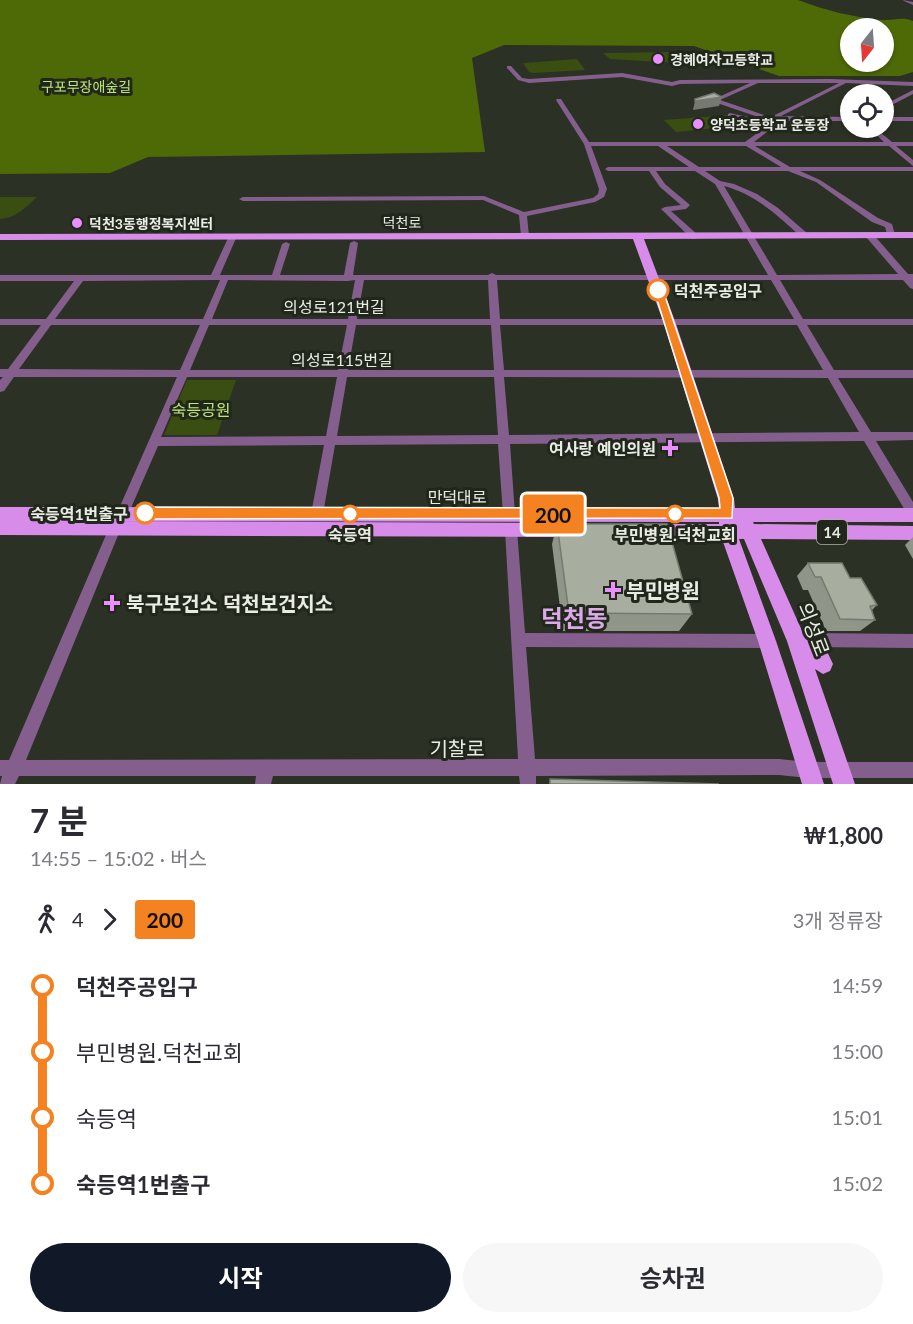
<!DOCTYPE html>
<html lang="ko">
<head>
<meta charset="utf-8">
<style>
  body { margin:0; font-family:Lato,"Noto Sans KR",sans-serif; background:#f7f7f7; color:#2b2b33; height:100vh; display:flex; flex-direction:column; font-size:22px; white-space:nowrap }
  * { box-sizing:border-box; margin:0 }
  p { font-size:20px; color:#7c7c81 }
  .icon { flex:none; width:33px; height:33px; fill:none; stroke:currentColor; stroke-width:2; stroke-linecap:round; stroke-linejoin:round }
  .map { position:relative; height:784px; overflow:hidden }
  .side { display:flex; flex-direction:column; background:#fff; flex:1 }
  .side>* { flex:none }
  .badge { padding:0 12px; border-radius:4px; font-size:21px; line-height:39px }
  .needle { width:39px; rotate:197deg }
  .controls { position:absolute; left:840px; top:18px; display:grid; gap:12px }
  .controls a { display:grid; place-items:center; width:54px; height:54px; border-radius:50%; background:#fff; box-shadow:0 2px 4px #0004; font-size:30px }
  .map>.badge { position:absolute; translate:-50% -50%; box-shadow:0 0 0 3px #fff }
  .legs { display:flex; align-items:center; gap:9px; height:66px; padding:0 30px; font-size:20px }
  .legs p { margin-inline-start:auto }
  .head { display:flex; align-items:center; justify-content:space-between; height:102px; padding:0 30px }
  h1 { font-size:33px; font-weight:700; line-height:45px }
  .action { display:flex; gap:12px; margin-top:auto; padding:12px 30px }
  .action a { flex:1; height:69px; border-radius:36px; background:#111827; color:#fff; font-size:24px; font-weight:700; line-height:69px; text-align:center }
  .action a+a { background:#f7f7f7; color:#2b2b33 }
  ul { padding:0 30px; list-style:none }
  li { display:flex; align-items:center; gap:21px; height:66px; font-size:22px }
  li i { display:grid; place-items:center; width:9px; height:100%; margin:0 8px; background:currentColor }
  li i::after { content:''; width:15px; height:15px; margin:-8px; border:4px solid; border-radius:50%; background:#fff }
  li p { margin-inline-start:auto }
  li:first-child i { background:linear-gradient(#0000 50%,currentColor 0) }
  li:last-child i { background:linear-gradient(currentColor 50%,#0000 0) }
  .map>svg:first-child { display:block }
  .green { fill:#3a4e11 }
  .forest { fill:#4e6a07; fill-rule:evenodd }
  .lines { fill:none; stroke-linecap:round; stroke-linejoin:round }
  .minor { fill:#845f8d; fill-rule:evenodd }
  .major { fill:#d88cea; fill-rule:evenodd }
  .wall { fill:#909589 }
  .shaded-wall { fill:#75796f }
  .building { fill:#a7ad9f; stroke:#75796f; stroke-width:1.5 }
  .line-1 { fill:#f58220; stroke:#fff; stroke-width:1.5 }
  .poi-dot { fill:#e88eff; stroke:#22271c; stroke-width:2 }
  .stop-1-dot { fill:#fff; stroke:#f58220; stroke-width:3 }
  .labels { text-anchor:middle; dominant-baseline:central; stroke-width:6; stroke-linejoin:round; paint-order:stroke }
  .far-poi-label { font-size:14px; font-weight:bold; fill:#e8ece4; stroke:#22271c; text-anchor:start }
  .far-park-label { font-size:14px; fill:#bde774; stroke:#22271c }
  .far-street-label { font-size:14px; fill:#e8ece4; stroke:#22271c }
  .shield { fill:#22271c; stroke:#adb1a8; stroke-width:1.5 }
  .shield-label { font-size:15px; font-weight:bold; fill:#e8ece4 }
  .stop-label { font-size:16px; font-weight:bold; fill:#e8ece4; stroke:#22271c }
  .street-label { font-size:16px; fill:#e8ece4; stroke:#22271c }
  .park-label { font-size:16px; fill:#bde774; stroke:#22271c }
  .poi-label { font-size:16px; font-weight:bold; fill:#e8ece4; stroke:#22271c; text-anchor:end }
  .near-poi-label { font-size:20px; font-weight:bold; fill:#e8ece4; stroke:#22271c; text-anchor:start }
  .near-street-label { font-size:20px; fill:#e8ece4; stroke:#22271c }
  .near-quarter-label { font-size:24px; font-weight:bold; fill:#daa9e7; stroke:#22271c }
</style>
</head>
<body>
<div class="map">
<svg width="913" height="784" viewBox="0 0 913 784">
  <rect width="100%" height="100%" fill="#2c3125"/>
  <g class="green">
    <polygon points="674,52 706,56 716,60 713,65 610,59 603,53"/>
    <polygon points="577,59 585,70 533,73 529,72 523,63"/>
    <polygon points="730,115 734,118 730,119 732,121 725,127 676,132 664,120"/>
    <path d="M0,197H37C25,208 16,218 0,219Z"/>
    <polygon points="187,380 236,380 217,435 164,435"/>
  </g>
  <path class="forest" d="M0,0H798C827,11 849,16 880,20C892,21 902,16 913,21V72L900,76H779L694,46L504,45L472,58L485,152L148,157L110,173L0,174ZM850,28H884V62H850Z"/>
  <g class="lines">
    <g class="minor">
      <polygon points="903,0 913,2 913,5 904,1"/>
      <path d="M507,66H511L522,78L529,79L622,73L672,82L680,80L829,79L913,82V86L846,83L781,116L850,117V121H781L754,142H884L869,128H875L892,142H913V146H896L913,160V166L889,146H755L790,167H913V171H800L820,180L878,218L892,224L895,235L894,237H888L885,227L872,222L816,182L788,171H705L720,181L734,184L757,194L778,208L808,234V238H802C779,216 755,194 724,186L777,275L898,274L866,237L865,235L869,233H872L908,274H913V289L910,288L903,280H780L803,319H913V325H807L834,370H913V378H838L871,432H913V440L876,441L913,502V518L909,517L864,441L510,444L515,514L513,518L509,519L505,518L503,514L498,444L335,445L323,514L321,518L317,519L313,518L311,514L324,445L158,446L127,517L123,518L119,517L117,513L177,377H14L4,391L0,392V380L3,377H0V369H8L41,325H0V319H46L74,281H0V275H211L229,236L233,234L237,236L220,275H272L282,244L286,242L290,244L280,275H344L350,243L354,241L358,243L353,275H488L492,273L496,275H768L715,184L695,171H656L665,184L690,205L686,209L671,211L698,235L699,237L695,239H692L661,209L665,207L681,205L660,187L649,171H608L605,169L608,167H689L658,146H591L607,189L604,197L595,202L527,216L529,236L525,238L521,236L519,215L483,200L243,201L239,199L243,197L484,196L524,212L593,198L598,194L599,189L584,144L556,100L557,99H561L589,142H745L774,121L767,120L717,103L714,99L750,83L680,84L672,86L622,77L529,83L518,80L507,68ZM758,83H839L775,115V117H770L720,100ZM667,146H746L781,167H699ZM213,280H220L203,319H55L83,281ZM228,280L348,281L355,280L348,319H212ZM364,280H488L490,319H357ZM497,280H771L794,319H500ZM51,325H200L180,370L19,369ZM209,325H347L338,370H190ZM356,325H491L494,370H348ZM500,325H797L823,370H504ZM187,377H337L326,436L161,437ZM347,377H494L498,435L337,436ZM504,377L828,378L859,432L509,435Z"/>
      <polygon points="913,90 913,94 884,109 884,105"/>
      <polygon points="730,113 752,118 753,119 750,121 728,116 728,114"/>
      <rect x="884" y="117" width="29" height="4"/>
      <polygon points="115,522 119,524 121,528 26,760 518,759 505,530 506,526 511,524 516,526 517,530 525,633 767,634 772,636 774,641 772,646 767,648 526,647 535,759 779,759 808,762 913,762 913,778 808,778 779,775 536,776 536,784 520,784 519,776 273,776 271,784 255,784 256,776 19,776 15,784 0,784 2,776 0,776 0,760 9,760 109,528 111,524"/>
      <polygon points="808,633 913,634 913,648 808,647 803,645 801,640 803,635"/>
    </g>
    <polygon class="major" points="913,232 913,238 644,239 675,321 734,499 735,508 913,508 913,522 753,522 754,524 913,526 913,540 761,539 803,633 822,641 833,664 830,671 823,674 815,669 855,784 833,784 787,641 744,539 739,539 776,641 824,784 802,784 758,641 722,539 650,538 644,536 642,531 644,526 650,524 719,524 719,522 107,521 574,523 580,525 582,530 580,535 574,537 0,535 0,507 719,508 718,499 663,321 633,239 0,240 0,234"/>
  </g>
  <g class="wall">
    <polygon points="557,524 692,614 679,631 563,631 552,544"/>
    <polygon points="913,537 913,559 905,545"/>
    <polygon points="808,563 850,578 877,605 872,610 875,620 860,631 826,631 808,590 803,590 797,576"/>
  </g>
  <polygon class="shaded-wall" points="722,97 719,106 693,110 695,101"/>
  <g class="building">
    <polygon points="714,93 722,97 695,101 695,99"/>
    <polygon points="557,524 667,524 692,614 569,613"/>
    <polygon points="808,563 842,563 850,578 861,578 877,605 870,606 875,620 840,619 821,577 815,577"/>
    <polygon points="550,779 719,784 550,784"/>
  </g>
  <polygon class="line-1" points="658,287 663,290 733,498 732,518 145,519 140,517 138,513 140,509 145,507 720,508 719,498 654,290"/>
  <g class="poi-dot">
    <circle cx="658" cy="59" r="6"/>
    <circle cx="698" cy="124" r="6"/>
    <circle cx="77" cy="223" r="6"/>
    <path d="M667 439h6v6h6v6h-6v6h-6v-6h-6v-6h6z"/>
    <path d="M610 581h6v6h6v6h-6v6h-6v-6h-6v-6h6z"/>
    <path d="M109 594h6v6h6v6h-6v6h-6v-6h-6v-6h6z"/>
  </g>
  <g class="stop-1-dot">
    <circle cx="658" cy="290" r="10"/>
    <circle cx="145" cy="513" r="10"/>
    <circle cx="350" cy="514" r="8"/>
    <circle cx="675" cy="514" r="8"/>
  </g>
  <g class="labels">
    <g class="far-poi-label">
      <text x="670" y="59">경혜여자고등학교</text>
      <text x="710" y="124">양덕초등학교 운동장</text>
      <text x="89" y="223">덕천3동행정복지센터</text>
    </g>
    <g class="far-park-label">
      <text x="86" y="86">구포무장애숲길</text>
    </g>
    <g class="far-street-label">
      <text x="402" y="222">덕천로</text>
    </g>
    <rect class="shield" x="817" y="520" width="30" height="24" rx="4.5"/>
    <g class="shield-label">
      <text x="832" y="532">14</text>
    </g>
    <g class="stop-label">
      <text x="674" y="290" text-anchor="start">덕천주공입구</text>
      <text x="128" y="513" text-anchor="end">숙등역1번출구</text>
      <text x="350" y="534">숙등역</text>
      <text x="675" y="534">부민병원.덕천교회</text>
    </g>
    <g class="street-label">
      <text x="334" y="306">의성로121번길</text>
      <text x="342" y="359">의성로115번길</text>
      <text x="457" y="496">만덕대로</text>
    </g>
    <g class="park-label">
      <text x="201" y="409">숙등공원</text>
    </g>
    <g class="poi-label">
      <text x="656" y="448">여사랑 예인의원</text>
    </g>
    <g class="near-poi-label">
      <text x="626" y="590">부민병원</text>
      <text x="126" y="603">북구보건소 덕천보건지소</text>
    </g>
    <g class="near-street-label">
      <text transform="translate(814 629) rotate(69)">의성로</text>
      <text x="457" y="748">기찰로</text>
    </g>
    <g class="near-quarter-label">
      <text x="574" y="617">덕천동</text>
    </g>
  </g>
</svg>
<div class="controls">
<a><svg class="needle" viewBox="-14 -14 28 28"><path d="M0-13l5 13h-10z" fill="#e53935"/><path d="M0 13l5-13h-10z" fill="#7c7c81"/></svg></a>
<a><svg class="icon" aria-label="locate" viewBox="0 0 24 24"><circle cx="12" cy="12" r="6"/><path d="M12 2v4M12 18v4M2 12h4M18 12h4"/></svg></a>
</div>
<b class="badge" style="left:553px;top:514px;background:#f58220;color:#111">200</b>
</div>
<section class="side">
<div class="head"><div><h1>7 분</h1><p>14:55 – 15:02 · 버스</p></div><b>₩1,800</b></div>
<div class="legs"><svg class="icon" aria-label="walk" viewBox="0 0 24 24"><circle cx="13" cy="4" r="2"/><path d="M13 8l-2 6 4 7M11 14l-3 7M7 12l3-4h3l4 4"/></svg>4<svg class="icon" aria-label="forward" viewBox="0 0 24 24"><path d="M9 5l7 7-7 7"/></svg><b class="badge" style="background:#f58220;color:#111">200</b><p>3개 정류장</p></div>
<ul>
<li><i style="color:#f58220"></i><b>덕천주공입구</b><p>14:59</p></li>
<li><i style="color:#f58220"></i><span>부민병원.덕천교회</span><p>15:00</p></li>
<li><i style="color:#f58220"></i><span>숙등역</span><p>15:01</p></li>
<li><i style="color:#f58220"></i><b>숙등역1번출구</b><p>15:02</p></li>
</ul>
<div class="action"><a>시작</a><a>승차권</a></div>
</section>
</body>
</html>
